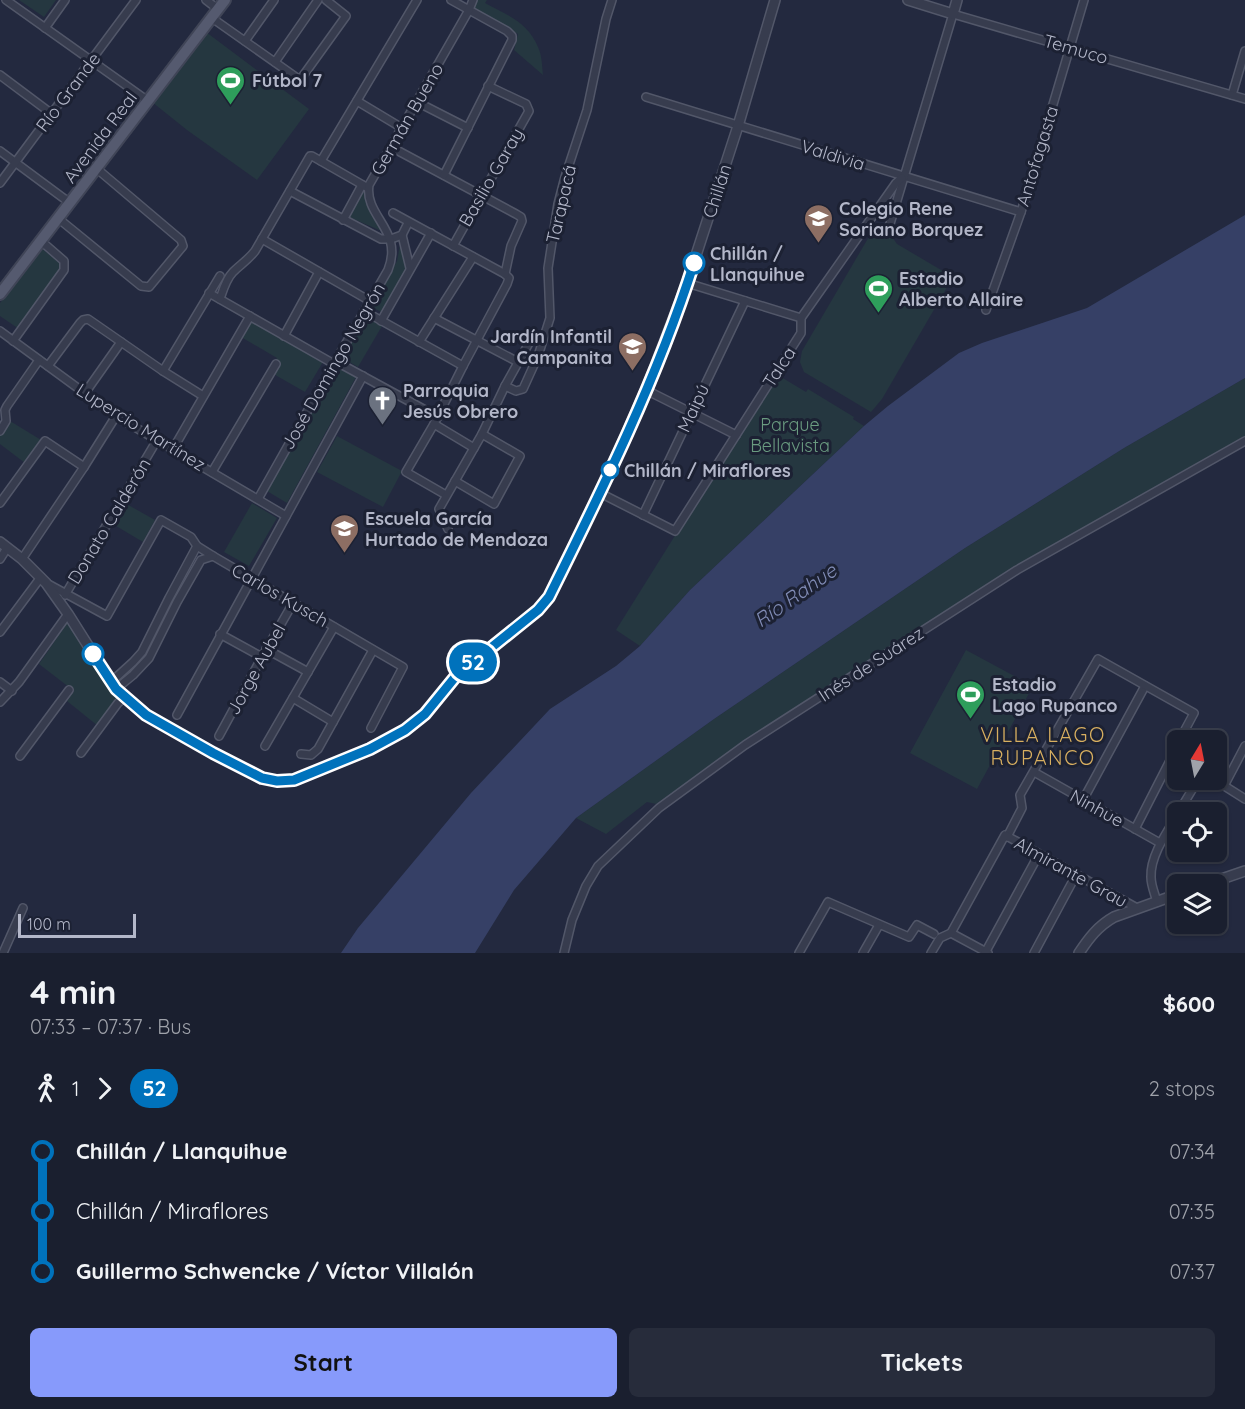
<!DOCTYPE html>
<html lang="en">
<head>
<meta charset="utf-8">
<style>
  body { margin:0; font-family:Quicksand,sans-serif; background:#272c3b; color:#f1f3f6; height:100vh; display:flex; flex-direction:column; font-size:22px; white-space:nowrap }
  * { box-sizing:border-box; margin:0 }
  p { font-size:20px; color:#9fa2aa }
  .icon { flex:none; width:33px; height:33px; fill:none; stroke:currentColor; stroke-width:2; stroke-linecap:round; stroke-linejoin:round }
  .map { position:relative; height:953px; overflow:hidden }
  .sheet { display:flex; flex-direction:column; background:#1a1f2f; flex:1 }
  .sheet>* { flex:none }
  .badge { padding:0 12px; border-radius:20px; font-size:21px; line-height:39px }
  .needle { width:39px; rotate:10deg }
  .tools { position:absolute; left:1167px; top:730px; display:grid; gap:12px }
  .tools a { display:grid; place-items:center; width:60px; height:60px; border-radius:9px; background:#1a1f2f; box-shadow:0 2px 4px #0004,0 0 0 2px #383d4b; font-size:30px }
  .scale { position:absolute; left:18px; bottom:15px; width:118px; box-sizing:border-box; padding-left:6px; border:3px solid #b3b7c9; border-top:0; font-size:16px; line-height:21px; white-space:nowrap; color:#b3b7c9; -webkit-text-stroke:4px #1c2133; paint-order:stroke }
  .map>.badge { position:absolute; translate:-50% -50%; box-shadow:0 0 0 3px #fff }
  .legs { display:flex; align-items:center; gap:9px; height:66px; padding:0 30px; font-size:20px }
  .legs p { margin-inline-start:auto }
  .overview { display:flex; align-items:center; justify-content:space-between; height:102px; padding:0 30px }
  h1 { font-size:33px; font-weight:800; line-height:45px }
  .cta { display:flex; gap:12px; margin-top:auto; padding:12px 30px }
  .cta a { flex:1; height:69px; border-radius:9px; background:#879afb; color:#111; font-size:24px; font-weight:800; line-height:69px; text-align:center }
  .cta a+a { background:#272c3b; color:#f1f3f6 }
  ul { padding:0 30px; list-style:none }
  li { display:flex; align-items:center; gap:21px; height:60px; font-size:22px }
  li i { display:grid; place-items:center; width:9px; height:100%; margin:0 8px; background:currentColor }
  li i::after { content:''; width:15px; height:15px; margin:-8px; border:4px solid; border-radius:50%; background:#1a1f2f }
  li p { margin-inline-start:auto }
  li:first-child i { background:linear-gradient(#0000 50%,currentColor 0) }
  li:last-child i { background:linear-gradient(currentColor 50%,#0000 0) }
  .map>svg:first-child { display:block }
  .green { fill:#253740 }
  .water { fill:#364066 }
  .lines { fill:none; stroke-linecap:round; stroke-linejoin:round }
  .minor-casing { stroke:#525769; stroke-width:10 }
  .tertiary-casing { stroke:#525769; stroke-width:12 }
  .primary-casing { stroke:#404557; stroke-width:14 }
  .minor { stroke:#373c4e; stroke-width:7 }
  .tertiary { stroke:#373c4e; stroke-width:9 }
  .primary { stroke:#555a6f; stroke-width:10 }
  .line-1-casing { stroke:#fff; stroke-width:14 }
  .line-1 { stroke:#0072bc; stroke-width:9 }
  .stop-1-dot { fill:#fff; stroke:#0072bc; stroke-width:3 }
  .labels { text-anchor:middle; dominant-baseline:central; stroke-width:6; stroke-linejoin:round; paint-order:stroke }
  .street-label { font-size:18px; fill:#b3b7c9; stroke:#1c2133 }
  .poi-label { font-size:18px; font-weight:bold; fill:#b3b7c9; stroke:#1c2133; text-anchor:start }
  .stop-label { font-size:18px; font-weight:bold; fill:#b3b7c9; stroke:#1c2133; text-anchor:start }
  .park-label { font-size:18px; fill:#6a9b80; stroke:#1c2133 }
  .water-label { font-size:20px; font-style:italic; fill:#818cb6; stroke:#1c2133 }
  .neighbourhood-label { font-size:20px; letter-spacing:1.5px; fill:#d8af60; stroke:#1c2133 }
</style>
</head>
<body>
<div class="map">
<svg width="1245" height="953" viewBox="0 0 1245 953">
  <rect width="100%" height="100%" fill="#23293f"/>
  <g class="green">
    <polygon points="19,0 56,0 44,17"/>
    <path d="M476,0H487L485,3C507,15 528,22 538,47C542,55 542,66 543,75L514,50L518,34L480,11L473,9Z"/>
    <polygon points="206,32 309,109 257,180 187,130 152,102"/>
    <polygon points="364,189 368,191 386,233 349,217"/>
    <path d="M879,231C889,233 892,236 897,244L953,277L882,399L871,412L804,372L800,362L802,351L870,235Z"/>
    <polygon points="400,245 408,268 383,313 372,307 397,261"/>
    <polygon points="41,248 63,266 19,329 0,316 0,303"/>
    <polygon points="365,316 382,326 358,367 341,357"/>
    <polygon points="251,321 323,362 305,392 270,372 268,374 277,358 241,337"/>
    <polygon points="339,369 356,377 287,503 262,488"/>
    <polygon points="776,374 806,392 808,389 854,417 853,419 864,426 690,590 640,646 616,630"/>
    <polygon points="1245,378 1245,439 1038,555 738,747 656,804 647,802 606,834 576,818 714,719 965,548 1124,448"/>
    <polygon points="10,421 46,443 29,466 0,444 0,435"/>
    <polygon points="337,436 402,471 383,507 317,472"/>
    <polygon points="123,502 155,520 143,542 111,523"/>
    <polygon points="252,503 277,518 249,566 224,552"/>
    <polygon points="68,622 119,695 98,726 67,701 74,691 39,664"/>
    <polygon points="966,650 1033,686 977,789 910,753"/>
  </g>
  <polygon class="water" points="1245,215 1245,378 1124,448 965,548 714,719 576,818 514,890 475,953 341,953 358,928 471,793 550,709 616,666 640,646 690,590 864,426 888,406 959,353 982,343 1087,308"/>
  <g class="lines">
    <defs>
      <g id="minor">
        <polyline points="6,0 148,101"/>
        <polyline points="206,0 219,10"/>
        <polyline points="212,18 300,80 346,16 326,0"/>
        <polyline points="45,28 65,0"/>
        <polyline points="245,41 274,0"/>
        <polyline points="275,62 318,0"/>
        <polyline points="0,75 52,114"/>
        <polyline points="1232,95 1245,51"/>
        <polyline points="646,97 1021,212"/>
        <polyline points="357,101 402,128"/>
        <polyline points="417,102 468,128"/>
        <polyline points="391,147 516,214 521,217 522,221 511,246 505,274 509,278 507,284 463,366 434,424 406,472 446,495"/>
        <polyline points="0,151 70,203"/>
        <polyline points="321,161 417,0"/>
        <polyline points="444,175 512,40 512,36 507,31 451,0"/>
        <polyline points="0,183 136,0"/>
        <polyline points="290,191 381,239 391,239 402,235 408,223"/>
        <polyline points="393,213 505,274"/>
        <polyline points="59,219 141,286 149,287 183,246 181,240 96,168"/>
        <polyline points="343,220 362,185"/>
        <polyline points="889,227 953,14 1245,99"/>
        <polyline points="402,235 410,268"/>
        <polyline points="262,239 370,301"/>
        <polyline points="453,246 529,111 526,104 488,86"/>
        <polyline points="687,283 801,318"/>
        <polyline points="209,293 334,364"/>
        <path d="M220,299C223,290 226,279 233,272C240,265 248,260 255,251L310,156H312L368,188"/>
        <polyline points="986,310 1021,212 1084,0"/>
        <polyline points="364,311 463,366"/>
        <polyline points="434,318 518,362"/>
        <polyline points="381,321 431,233"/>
        <polyline points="0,331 116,416 286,516"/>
        <polyline points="284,336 319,272"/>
        <polyline points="13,341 64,270 64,261 41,241"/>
        <polyline points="419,342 473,257"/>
        <polyline points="335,361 438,417"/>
        <polyline points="48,366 80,323 83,320 88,319 163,371 203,396"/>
        <polyline points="163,371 220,276"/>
        <polyline points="505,386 516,391 523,389 538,356 550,318 548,268 558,204 565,177 587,110 606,19 612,0"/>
        <polyline points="646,390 736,435"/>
        <polyline points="85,393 121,342"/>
        <polyline points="434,424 474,448"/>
        <polyline points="0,431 6,421 5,410 7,406 39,360"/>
        <polyline points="173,449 250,316"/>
        <polyline points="212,472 276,364"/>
        <polyline points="455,481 494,504 520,456 482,434"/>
        <polyline points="600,493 675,531 801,333 801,318 896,183 902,178"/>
        <path d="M258,499L334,364L388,270C404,230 364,217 369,185L469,10L473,0"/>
        <polyline points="0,503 45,441 84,467"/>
        <polyline points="643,515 745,301"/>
        <polyline points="448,529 439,509 482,434 505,386 529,343"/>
        <polyline points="0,559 7,548"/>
        <polyline points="22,559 84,467 116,416"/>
        <polyline points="48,584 107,616 161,520 191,537 197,546 213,556 403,667 371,728"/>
        <polyline points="65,595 157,440"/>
        <polyline points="0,632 41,577"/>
        <polyline points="220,634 262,657"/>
        <polyline points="266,649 308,672"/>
        <polyline points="0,682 12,691"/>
        <polyline points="111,682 133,662 142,652 169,598 197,546"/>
        <polyline points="116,689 133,675 149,658 177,602 201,560 213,556"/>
        <polyline points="293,698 333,722"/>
        <polyline points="0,702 19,682 68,614"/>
        <polyline points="177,715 363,376"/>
        <polyline points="219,736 262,657 293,603"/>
        <polyline points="265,746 334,627"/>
        <polyline points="81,753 118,703 125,697"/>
        <polyline points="301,754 311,755 318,749 373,650"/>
        <polyline points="20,756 69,690"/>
        <polyline points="1034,772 1160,843"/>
        <polyline points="1215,780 1245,799"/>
        <polyline points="1224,786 1245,746"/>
        <polyline points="1083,800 1145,686"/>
        <polyline points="1178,813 1198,780"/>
        <polyline points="1135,829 1178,745"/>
        <polyline points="1007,837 1022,808 1020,795 1098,659 1194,713 1179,741"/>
        <path d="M1157,902C1155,894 1151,886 1151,877C1150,856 1167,832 1178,814"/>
        <polyline points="951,933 988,953"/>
        <polyline points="3,953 23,908"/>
        <polyline points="564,953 572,920 586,886 598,866 659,808 745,745 1017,570 1245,441"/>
        <polyline points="799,953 828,902 909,937 917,925 934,934"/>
        <polyline points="863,953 879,925"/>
        <polyline points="931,953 940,938 951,933 1005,835 1137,908"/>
        <polyline points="985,953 1039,854"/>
        <polyline points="1034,953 1076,875"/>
      </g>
      <g id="tertiary">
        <polyline points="908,0 953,14 957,0"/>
        <polyline points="0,542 22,559 46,583 68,614 111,682 116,689 146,715 213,753 262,778 277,781 294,780 312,773 370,749 405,730 425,714 456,676 538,610 549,597 600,493 646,390 687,283 738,126 775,0"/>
        <polyline points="1204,885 1245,871"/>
        <path d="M1079,953C1089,938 1098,926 1114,917L1178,894"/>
      </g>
      <polyline id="primary" points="0,294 225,0"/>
    </defs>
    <use href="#minor" class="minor-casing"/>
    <use href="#tertiary" class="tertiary-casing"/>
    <use href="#primary" class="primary-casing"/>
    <use href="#minor" class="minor"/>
    <use href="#tertiary" class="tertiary"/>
    <use href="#primary" class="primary"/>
  </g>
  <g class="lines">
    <defs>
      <path id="line-1" d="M93,654L116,689L146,715L213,753L262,778L277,781L294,780L370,749L405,730L425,714L456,676L538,610L549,597C603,488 657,379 694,263"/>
    </defs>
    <use href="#line-1" class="line-1-casing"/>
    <use href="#line-1" class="line-1"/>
  </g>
  <defs>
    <symbol id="stadium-pin" viewBox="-11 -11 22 30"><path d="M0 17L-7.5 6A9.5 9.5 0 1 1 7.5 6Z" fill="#2e9e5b" stroke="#1c2133"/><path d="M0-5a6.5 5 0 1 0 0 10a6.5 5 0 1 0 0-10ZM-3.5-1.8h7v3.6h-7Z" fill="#fff"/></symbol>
    <symbol id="school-pin" viewBox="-11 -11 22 30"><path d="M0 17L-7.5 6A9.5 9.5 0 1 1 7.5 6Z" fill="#8d6e63" stroke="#1c2133"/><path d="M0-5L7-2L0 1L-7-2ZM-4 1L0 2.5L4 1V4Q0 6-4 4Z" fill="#fff"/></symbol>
    <symbol id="church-pin" viewBox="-11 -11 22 30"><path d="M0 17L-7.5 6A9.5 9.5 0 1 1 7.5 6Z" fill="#6b7280" stroke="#1c2133"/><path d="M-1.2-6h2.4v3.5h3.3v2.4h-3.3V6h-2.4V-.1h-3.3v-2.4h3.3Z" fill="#fff"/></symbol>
  </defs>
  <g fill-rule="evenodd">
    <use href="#stadium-pin" x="214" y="64" width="33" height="45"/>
    <use href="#school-pin" x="802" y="202" width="33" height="45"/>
    <use href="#stadium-pin" x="862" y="272" width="33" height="45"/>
    <use href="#school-pin" x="616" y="330" width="33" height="45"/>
    <use href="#church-pin" x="366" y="384" width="33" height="45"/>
    <use href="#school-pin" x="328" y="512" width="33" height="45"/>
    <use href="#stadium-pin" x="954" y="678" width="33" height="45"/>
  </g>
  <g class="stop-1-dot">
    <circle cx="694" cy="263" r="10"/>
    <circle cx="610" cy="470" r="8"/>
    <circle cx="93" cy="654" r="10"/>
  </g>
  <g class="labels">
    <g class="street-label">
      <text transform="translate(1076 49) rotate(16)">Temuco</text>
      <text transform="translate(68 92) rotate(-53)">Río Grande</text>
      <text transform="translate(407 119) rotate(-60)">Germán Bueno</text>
      <text transform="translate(100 137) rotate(-53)">Avenida Real</text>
      <text transform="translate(833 155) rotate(17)">Valdivia</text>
      <text transform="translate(1037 156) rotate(-73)">Antofagasta</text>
      <text transform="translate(491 177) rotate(-60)">Basilio Garay</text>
      <text transform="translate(717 191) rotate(-72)">Chillán</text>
      <text transform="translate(561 204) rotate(-77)">Tarapacá</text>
      <text transform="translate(333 366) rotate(-60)">José Domingo Negrón</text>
      <text transform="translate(779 367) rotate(-57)">Talca</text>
      <text transform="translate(693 408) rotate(-65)">Maipú</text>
      <text transform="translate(141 427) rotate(32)">Lupercio Martínez</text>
      <text transform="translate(109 521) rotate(-59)">Donato Calderón</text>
      <text transform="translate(280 595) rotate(30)">Carlos Kusch</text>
      <text transform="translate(871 664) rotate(-33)">Inés de Suárez</text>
      <text transform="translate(256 669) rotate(-61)">Jorge Aubel</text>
      <text transform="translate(1097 808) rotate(29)">Ninhue</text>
      <text transform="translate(1071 872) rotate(29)">Almirante Grau</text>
    </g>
    <g class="poi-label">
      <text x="252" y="80">Fútbol 7</text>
      <text x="839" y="208">Colegio Rene<tspan x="839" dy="21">Soriano Borquez</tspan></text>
      <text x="899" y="278">Estadio<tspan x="899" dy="21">Alberto Allaire</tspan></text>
      <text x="612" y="336" text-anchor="end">Jardín Infantil<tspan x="612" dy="21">Campanita</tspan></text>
      <text x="403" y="390">Parroquia<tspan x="403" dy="21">Jesús Obrero</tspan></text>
      <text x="365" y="518">Escuela García<tspan x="365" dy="21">Hurtado de Mendoza</tspan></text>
      <text x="992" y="684">Estadio<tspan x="992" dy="21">Lago Rupanco</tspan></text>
    </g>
    <g class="stop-label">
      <text x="710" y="253">Chillán /<tspan x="710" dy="21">Llanquihue</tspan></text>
      <text x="624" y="470">Chillán / Miraflores</text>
    </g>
    <g class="park-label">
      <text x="790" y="424">Parque<tspan x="790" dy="21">Bellavista</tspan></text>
    </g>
    <g class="water-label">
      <text transform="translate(795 595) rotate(-35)">Río Rahue</text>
    </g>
    <g class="neighbourhood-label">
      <text x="1043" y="734">VILLA LAGO<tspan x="1043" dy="23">RUPANCO</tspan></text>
    </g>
  </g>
</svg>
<div class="tools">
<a><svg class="needle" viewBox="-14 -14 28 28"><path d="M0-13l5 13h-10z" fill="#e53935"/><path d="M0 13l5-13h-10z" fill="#9fa2aa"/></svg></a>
<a><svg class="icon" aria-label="locate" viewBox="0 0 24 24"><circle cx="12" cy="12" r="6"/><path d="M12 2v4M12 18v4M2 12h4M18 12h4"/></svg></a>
<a><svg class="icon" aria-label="layers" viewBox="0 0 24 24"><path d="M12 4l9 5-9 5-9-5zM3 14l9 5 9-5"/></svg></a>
</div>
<div class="scale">100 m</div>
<b class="badge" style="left:473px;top:662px;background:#0072bc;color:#fff">52</b>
</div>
<section class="sheet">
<div class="overview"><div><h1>4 min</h1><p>07:33 – 07:37 · Bus</p></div><b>$600</b></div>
<div class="legs"><svg class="icon" aria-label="walk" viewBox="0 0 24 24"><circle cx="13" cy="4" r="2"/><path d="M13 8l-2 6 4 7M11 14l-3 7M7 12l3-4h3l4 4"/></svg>1<svg class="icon" aria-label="forward" viewBox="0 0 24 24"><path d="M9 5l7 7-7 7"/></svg><b class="badge" style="background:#0072bc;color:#fff">52</b><p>2 stops</p></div>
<ul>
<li><i style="color:#0072bc"></i><b>Chillán / Llanquihue</b><p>07:34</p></li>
<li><i style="color:#0072bc"></i><span>Chillán / Miraflores</span><p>07:35</p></li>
<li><i style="color:#0072bc"></i><b>Guillermo Schwencke / Víctor Villalón</b><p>07:37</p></li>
</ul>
<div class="cta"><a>Start</a><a>Tickets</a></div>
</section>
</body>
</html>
